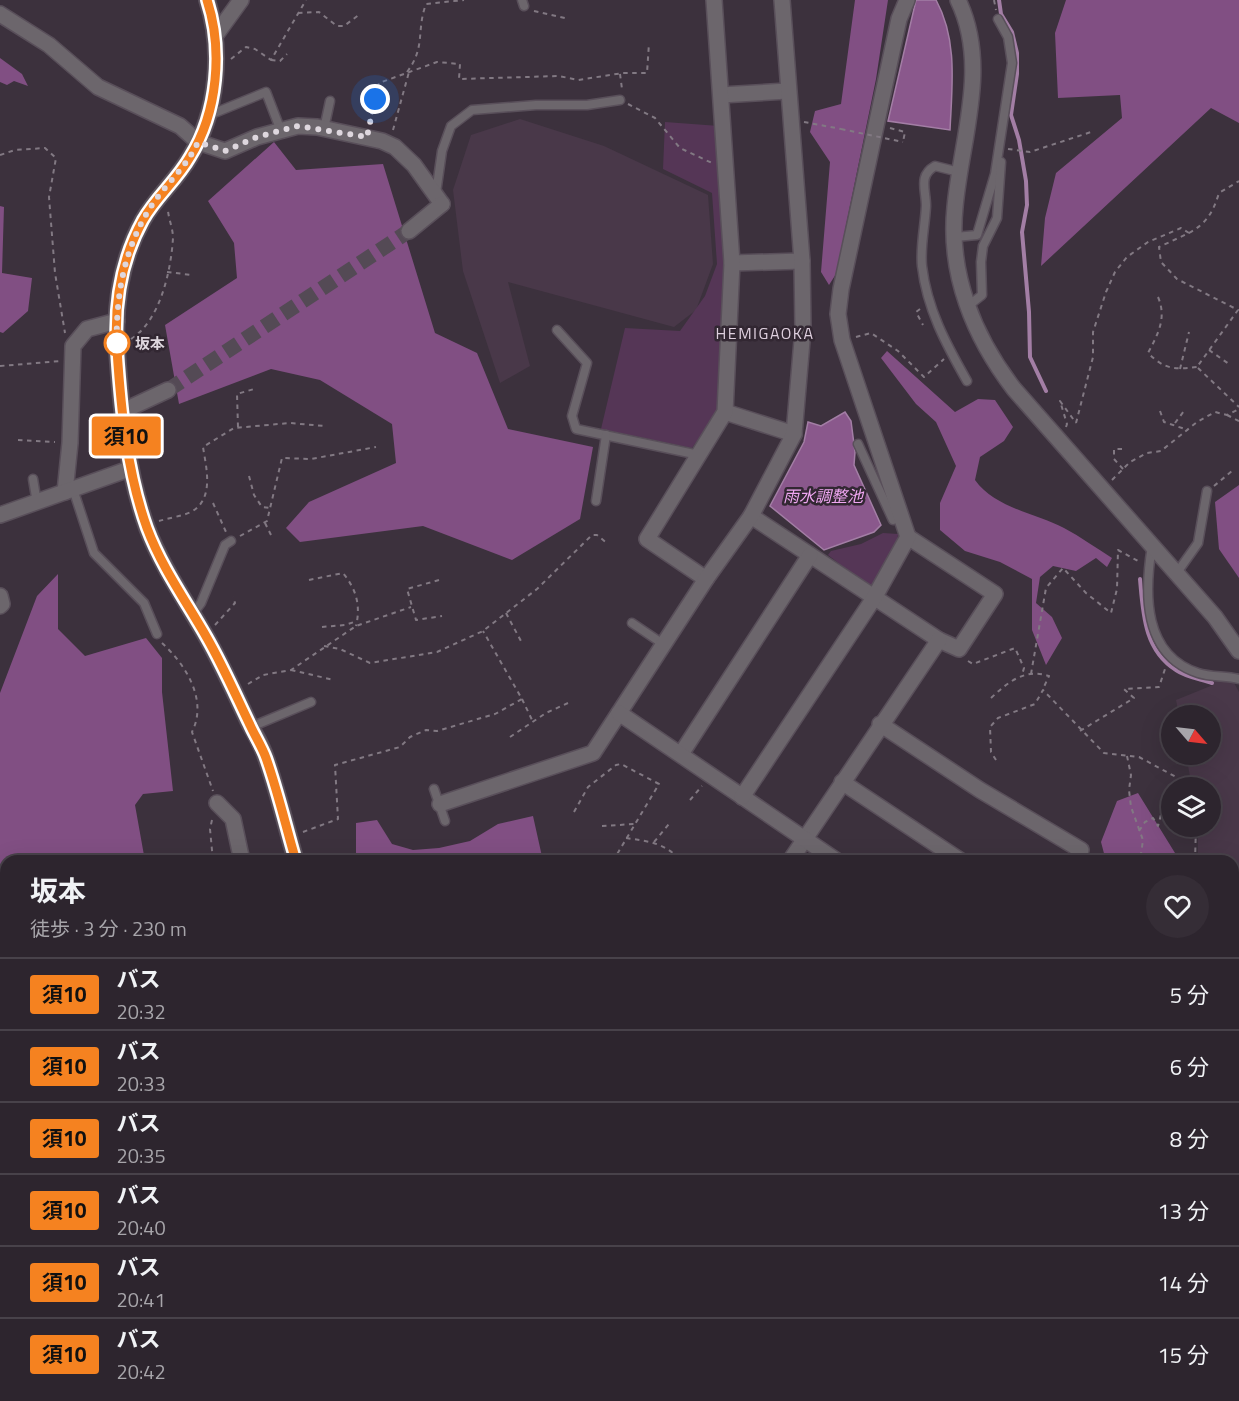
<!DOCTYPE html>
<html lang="ja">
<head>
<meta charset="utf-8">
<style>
  body { margin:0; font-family:"Titillium Web","Noto Sans JP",sans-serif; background:#352d36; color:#f1f3f6; height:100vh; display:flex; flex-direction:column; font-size:22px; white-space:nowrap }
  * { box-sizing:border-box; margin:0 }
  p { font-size:20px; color:#a7a5aa }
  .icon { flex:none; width:33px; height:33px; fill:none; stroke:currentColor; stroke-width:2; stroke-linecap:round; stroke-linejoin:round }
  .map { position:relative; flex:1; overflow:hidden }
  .drawer { position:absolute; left:0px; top:855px; width:1239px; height:546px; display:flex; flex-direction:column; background:#2d252e; border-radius:18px 18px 0 0; box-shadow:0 6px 24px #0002,0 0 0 2px #48424a }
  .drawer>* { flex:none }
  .badge { padding:0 12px; border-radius:4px; font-size:21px; line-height:39px }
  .needle { width:39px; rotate:118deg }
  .buttons { position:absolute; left:1161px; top:705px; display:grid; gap:12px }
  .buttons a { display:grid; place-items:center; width:60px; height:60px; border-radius:50%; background:#2d252e; box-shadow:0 6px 24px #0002,0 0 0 2px #48424a; font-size:30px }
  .you { position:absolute; width:30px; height:30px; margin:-15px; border:4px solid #fff; border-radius:50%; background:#1a73e8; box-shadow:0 0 0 9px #1a73e833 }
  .map>.badge { position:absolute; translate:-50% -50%; box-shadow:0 0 0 3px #fff }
  .round { display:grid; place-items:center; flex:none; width:63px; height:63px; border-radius:32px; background:#352d36 }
  .head { display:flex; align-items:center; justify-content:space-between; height:102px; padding:0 30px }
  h1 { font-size:28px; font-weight:700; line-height:45px }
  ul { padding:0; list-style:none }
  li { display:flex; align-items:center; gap:18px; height:72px; padding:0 30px; border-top:2px solid #48424a }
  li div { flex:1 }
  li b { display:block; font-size:22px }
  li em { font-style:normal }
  li .badge { min-width:66px; font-weight:700; text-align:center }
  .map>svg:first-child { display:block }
  .built { fill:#493849 }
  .green { fill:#553656 }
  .forest { fill:#814f83 }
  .water { fill:#8a588c; stroke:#a37ea5; stroke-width:1.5 }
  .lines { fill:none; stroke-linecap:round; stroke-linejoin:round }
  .stream { stroke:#a37ea5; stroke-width:4 }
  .minor-tunnel { stroke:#544a55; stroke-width:15; stroke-dasharray:15 8; stroke-linecap:butt }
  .tertiary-tunnel { stroke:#544a55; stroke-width:15; stroke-dasharray:15 8; stroke-linecap:butt }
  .service-casing { stroke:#594f5a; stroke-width:11 }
  .minor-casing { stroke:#594f5a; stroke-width:18 }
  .tertiary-casing { stroke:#594f5a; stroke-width:18 }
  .path { stroke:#827983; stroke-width:2; stroke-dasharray:4.5 4.5; stroke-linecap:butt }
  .service { stroke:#6c666c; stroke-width:8 }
  .minor { stroke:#6c666c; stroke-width:15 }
  .tertiary { stroke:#6c666c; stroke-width:15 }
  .path-bridge { stroke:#827983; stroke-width:2; stroke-dasharray:4.5 4.5; stroke-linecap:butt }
  .line-casing { stroke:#fff; stroke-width:14 }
  .line { stroke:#f58220; stroke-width:9 }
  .walk { stroke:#ded7de; stroke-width:6; stroke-dasharray:0 10.8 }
  .stop-dot { fill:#fff; stroke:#f58220; stroke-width:3 }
  .labels { text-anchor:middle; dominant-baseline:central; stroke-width:5; stroke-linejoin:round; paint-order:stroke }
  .stop-label { font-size:15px; font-weight:bold; fill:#ded7de; stroke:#322732; text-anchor:start }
  .neighbourhood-label { font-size:16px; letter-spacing:1.5px; fill:#dfd0df; stroke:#322732 }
  .water-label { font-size:16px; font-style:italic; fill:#f0a7f2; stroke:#322732 }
</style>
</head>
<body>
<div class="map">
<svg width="1239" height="1401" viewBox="0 0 1239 1401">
  <rect width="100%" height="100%" fill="#3c313d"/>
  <g class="built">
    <polygon points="520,119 604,146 708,195 713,264 696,310 674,327 508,282 530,366 500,383 463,271 453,190 471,135"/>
    <polygon points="1214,677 1233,681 1239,692 1239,918 1233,917 1233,861 1198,861 1198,827 1210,826 1210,788 1192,787 1186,755 1210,754 1210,716 1179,715 1176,700 1213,685"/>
    <polygon points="528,1395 644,1395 637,1401 526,1401"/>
  </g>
  <g class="green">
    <polygon points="665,122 719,126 727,244 719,410 692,448 601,429 625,328 680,331 705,296 717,264 712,193 663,169"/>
    <polygon points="883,533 898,534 897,549 872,589 828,555 831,551 861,544"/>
  </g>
  <g class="forest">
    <polygon points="855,0 888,0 876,79 836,274 829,285 821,272 830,162 810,132 815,111 841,104"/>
    <polygon points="1066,0 1239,0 1239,123 1211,108 1041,266 1045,218 1056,173 1122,118 1120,95 1058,98 1055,33"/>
    <polygon points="0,58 22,74 28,86 14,81 7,85 0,82"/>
    <polygon points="274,142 296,170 383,164 435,333 477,353 508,429 593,447 580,519 512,560 423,526 300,542 286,528 309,502 396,463 392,424 320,380 271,369 179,404 165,325 237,278 234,243 208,201"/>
    <polygon points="0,206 4,207 2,273 32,278 28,311 3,333 0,332"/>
    <path d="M887,351L955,412L978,399L995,400L1013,427L1004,441L980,457L975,480C995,508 1035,513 1064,528C1081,537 1096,548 1112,558L1107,567L1096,558L1076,571L1053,566L1040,577L1036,603L1052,617L1062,638L1046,665L1032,630V579L1000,562L965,551L940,530V503L956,466L936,422L916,404L881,358Z"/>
    <polygon points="1239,485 1239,578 1219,549 1215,502"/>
    <polygon points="58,574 58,629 85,656 146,638 162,658 162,692 173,791 143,794 135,805 145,861 6,861 6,904 0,899 0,693 37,596"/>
    <polygon points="1138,793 1175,853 1184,853 1192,861 1106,861 1101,842 1117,801"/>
    <polygon points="533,816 543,861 356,861 356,823 377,820 392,844 413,850 439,848 470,841 498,824"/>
    <polygon points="1233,1346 1239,1355 1239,1401 1187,1401 1180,1395 1233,1395"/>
  </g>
  <g class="water">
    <path d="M916,0H936C958,40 952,86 950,130L888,121Z"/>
    <polygon points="845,412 851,421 855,452 854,465 881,525 874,532 824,550 770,506 804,442 808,422 821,426"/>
  </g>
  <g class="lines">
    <g class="stream">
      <polyline points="999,0 1001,14 1012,32 1017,53 1017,74 1011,115 1019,140 1026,181 1027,205 1022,232 1029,312 1030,357 1046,391"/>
      <path d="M1140,579C1143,613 1144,650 1176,670C1186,677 1201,679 1212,683"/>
    </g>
    <g class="minor-tunnel">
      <polyline points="1233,1369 1239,1364"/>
      <polyline points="1188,1401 1196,1395"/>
    </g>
    <polyline class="tertiary-tunnel" points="168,390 409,231"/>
    <defs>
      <g id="service">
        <polyline points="522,0 524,6"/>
        <polyline points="207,116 266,92 281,131"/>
        <polyline points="324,129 330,101"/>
        <path d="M959,172L935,166C918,176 926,189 926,206C925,226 920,247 922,266C927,309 946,344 967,381"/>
        <polyline points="436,193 442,151 451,126 472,110 536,105 587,105 620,100"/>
        <polyline points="955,237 977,235 995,174 1012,63 1008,37 998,19"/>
        <polyline points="968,306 982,295 981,262 983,246 997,218 1001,162"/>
        <polyline points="557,330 587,363 572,416 576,429 699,455"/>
        <polyline points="858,444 893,520 901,517"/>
        <polyline points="33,479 37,503"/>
        <polyline points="73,489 94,553 144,603 157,634"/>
        <polyline points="596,501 606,435"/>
        <path d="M1152,546C1144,594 1143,655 1198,673C1210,677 1226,676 1239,679"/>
        <polyline points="1176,574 1198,543 1207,491"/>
        <polyline points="192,615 201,603 225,545 231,541"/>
        <polyline points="632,623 663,644"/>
        <polyline points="251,727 311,702"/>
        <polyline points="434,789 445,821"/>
        <polyline points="0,1016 6,1006"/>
        <polyline points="0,1086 6,1090"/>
        <polyline points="1233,1162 1239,1149"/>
        <polyline points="1233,1177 1239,1176"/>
        <polyline points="0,1283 5,1284"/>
        <polyline points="0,1344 6,1346"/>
        <polyline points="62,1395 68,1401"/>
        <polyline points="116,1395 117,1401"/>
        <polyline points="172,1395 173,1401"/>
        <polyline points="347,1395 347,1401"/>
        <polyline points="732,1395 737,1401"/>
        <polyline points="132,1401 143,1399 144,1401"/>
        <polyline points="208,1401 210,1395"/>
        <polyline points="521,1401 519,1398 523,1395"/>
      </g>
      <g id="minor">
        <polyline points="0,14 49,45 98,87 180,126 198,142 225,151 257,137 298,126 317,127 382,141 395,147 414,165 442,204"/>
        <polyline points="215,36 241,0"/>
        <polyline points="721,95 787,91"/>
        <polyline points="732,263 802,261"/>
        <polyline points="725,412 794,434"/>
        <polyline points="65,492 70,443 73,346 87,329 117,321"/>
        <polyline points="0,515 129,469"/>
        <polyline points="751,516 939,640 959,649 995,594 908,537"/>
        <polyline points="706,579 647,539 725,412 732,263 714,0"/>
        <polyline points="0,596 2,604 0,606"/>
        <polyline points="880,724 980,790 1081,850 1074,861"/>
        <polyline points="681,754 810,555"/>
        <polyline points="842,782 961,861"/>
        <polyline points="217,803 233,819 242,861"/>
        <polyline points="440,804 593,753 706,579 751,516 794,434 803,329 802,261 782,0"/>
        <polyline points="790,861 939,640"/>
        <polyline points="0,1037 6,1041"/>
        <polyline points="1233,1052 1239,1054"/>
        <polyline points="649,1401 656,1395"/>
      </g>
      <g id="tertiary">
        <path d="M207,0C223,49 218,112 190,157C177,180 156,197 143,220C121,259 114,306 117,350C121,410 127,472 147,528C162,567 186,601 207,638C222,665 235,693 248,721C254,733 262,745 266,758C278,792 286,827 296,861"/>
        <path d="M958,0C990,66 961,139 955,207C948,274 974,337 1014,389L1215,617L1239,651"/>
        <polyline points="409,231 442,204"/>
        <polyline points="123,411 168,390"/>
        <polyline points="619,713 837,861"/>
        <polyline points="742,797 874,598 908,537 842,340 838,314 841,289 899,19 907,0"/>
        <polyline points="267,1395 267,1401"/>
      </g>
    </defs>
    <use href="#service" class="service-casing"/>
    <use href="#minor" class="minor-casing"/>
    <use href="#tertiary" class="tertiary-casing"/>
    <g class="path">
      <polyline points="994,0 996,10"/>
      <polyline points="534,11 565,18"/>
      <polyline points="298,13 319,12 337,26 344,26 360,14"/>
      <polyline points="231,59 246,47 255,49 271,60 306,0"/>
      <polyline points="271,60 280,61 287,54"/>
      <path d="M407,72C426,47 416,31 426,4L464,0"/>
      <polyline points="620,74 622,89"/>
      <polyline points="628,104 655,118 680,148 712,163"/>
      <polyline points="804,122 841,129"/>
      <polyline points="370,123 379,83 437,62 460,64 459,79 559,76 578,80 623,73 647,73 649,43"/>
      <polyline points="890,128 905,132 903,142"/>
      <polyline points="393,130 409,72"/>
      <polyline points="1008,149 1030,152 1091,132"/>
      <polyline points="0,155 15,150 45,148 56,158 49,197 55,273 65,333"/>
      <path d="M1189,233C1207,223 1213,212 1219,193L1239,181"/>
      <polyline points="167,272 192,275"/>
      <path d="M1158,297C1167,318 1158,334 1148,353C1164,369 1174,370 1197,367"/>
      <polyline points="920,309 916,312 923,325"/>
      <polyline points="856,337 871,333 898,351 924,377 944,359"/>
      <path d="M131,339C160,321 171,271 173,238C173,229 169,220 168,211"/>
      <polyline points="1209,350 1229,364"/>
      <polyline points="0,366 60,361"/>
      <polyline points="1180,369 1189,332"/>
      <polyline points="1160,411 1164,422 1188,430"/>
      <polyline points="1227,415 1239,421"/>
      <polyline points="1076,423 1093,357 1093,332 1106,292 1115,272 1127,257 1148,242 1181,228 1189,233 1159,247 1161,262 1177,279 1238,310 1197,367 1239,407"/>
      <polyline points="1175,423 1184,411"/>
      <polyline points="238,427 237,394 254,389"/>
      <polyline points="1066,427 1067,424 1060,401 1076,423"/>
      <polyline points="18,440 55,442"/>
      <polyline points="1122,449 1114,449 1114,459 1123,469"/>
      <polyline points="249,476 254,495 262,507 272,508"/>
      <polyline points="1112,480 1130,462 1147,453 1161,451 1197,422 1215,412 1227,415 1239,409"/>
      <polyline points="1214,486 1232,471"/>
      <polyline points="213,503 226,532"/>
      <path d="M159,521C169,518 182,516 191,512C215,499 206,467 203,447L234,428L290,423L324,426"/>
      <polyline points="265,523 271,535"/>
      <polyline points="240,536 267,521 282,458 311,459 376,447"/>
      <path d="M309,580L343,573C356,589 361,605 356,626"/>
      <polyline points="439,580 407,589 416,620 442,616"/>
      <polyline points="506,613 522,643"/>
      <polyline points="215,625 235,603 233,597"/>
      <polyline points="322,627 345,625 357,621"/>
      <path d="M162,643C186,665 208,700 192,732L213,791"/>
      <polyline points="324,646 340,649 370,663 437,652 483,631 537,589 592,535 597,535 608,544"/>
      <polyline points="968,661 973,664 1015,648 1024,668 1022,675"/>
      <polyline points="291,670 334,680"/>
      <polyline points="1031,674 1046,588 1063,568 1086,593 1111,613 1117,589 1118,550 1138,561"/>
      <polyline points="248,684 263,675 291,670 356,626 411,607"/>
      <path d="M991,698C1008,682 1025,668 1049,676L1043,689"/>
      <polyline points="522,699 533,722"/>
      <polyline points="1080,731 1134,698 1124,689 1159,687 1166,666"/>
      <polyline points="510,737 546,713 568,703"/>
      <polyline points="1127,756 1131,775 1129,790 1131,807 1143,840 1140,861"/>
      <polyline points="996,760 991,752 990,727 998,718 1035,704 1043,690 1104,753 1139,757 1176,777 1183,788"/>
      <polyline points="690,800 702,786"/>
      <polyline points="574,812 588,787 616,765 621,764 659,784 613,861"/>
      <polyline points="212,820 210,829 213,861"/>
      <polyline points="602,826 634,824"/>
      <polyline points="1139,831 1145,822 1153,818 1158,826 1162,811 1169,798 1172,805"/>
      <polyline points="303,832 338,819 335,765 400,747 410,737 426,730 437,731 495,714 522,699 483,631"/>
      <path d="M626,838C647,841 667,843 680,861"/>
      <polyline points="654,842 669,824"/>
      <polyline points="1195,861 1196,826"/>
      <polyline points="1233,919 1239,921"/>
      <polyline points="1233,1286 1239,1287"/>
      <polyline points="1233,1345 1239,1349"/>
      <polyline points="1041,1395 1042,1401"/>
      <polyline points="450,1401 452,1395"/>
      <polyline points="910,1401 911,1395"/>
      <polyline points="921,1401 923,1395"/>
    </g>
    <use href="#service" class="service"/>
    <use href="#minor" class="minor"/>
    <use href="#tertiary" class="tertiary"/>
    <polyline class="path-bridge" points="841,129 903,142"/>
  </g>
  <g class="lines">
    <defs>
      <path id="line" d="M207,0C223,49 218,112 190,157C177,180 156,197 143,220C121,260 114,306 117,350C121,410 127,472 147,528C162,568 186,601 207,638C223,666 236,696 250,725C255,736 262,747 266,758C278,792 286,827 296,861"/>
    </defs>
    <use href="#line" class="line-casing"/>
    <use href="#line" class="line"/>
    <path class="walk" d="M117,343V352C115,299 123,247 154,202C169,181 187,166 198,142L225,151L257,137L298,126L367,137L375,99"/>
  </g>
  <circle class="stop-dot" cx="117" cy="343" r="12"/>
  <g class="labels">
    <g class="stop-label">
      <text x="135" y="343">坂本</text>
    </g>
    <g class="neighbourhood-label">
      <text x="765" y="333">HEMIGAOKA</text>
    </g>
    <g class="water-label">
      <text x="823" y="496">雨水調整池</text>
    </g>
  </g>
</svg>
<div class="buttons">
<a><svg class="needle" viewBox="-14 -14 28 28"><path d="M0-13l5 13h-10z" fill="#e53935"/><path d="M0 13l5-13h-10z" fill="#a7a5aa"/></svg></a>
<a><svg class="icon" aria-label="layers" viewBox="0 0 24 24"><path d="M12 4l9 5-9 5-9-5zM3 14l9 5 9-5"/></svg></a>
</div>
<div class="you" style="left:375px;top:99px"></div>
<b class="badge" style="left:126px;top:436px;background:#f58220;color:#111">須10</b>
<section class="drawer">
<div class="head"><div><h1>坂本</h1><p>徒歩 · 3 分 · 230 m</p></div><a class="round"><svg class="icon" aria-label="heart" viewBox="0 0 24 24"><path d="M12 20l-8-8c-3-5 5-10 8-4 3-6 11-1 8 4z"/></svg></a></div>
<ul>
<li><span class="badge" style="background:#f58220;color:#111">須10</span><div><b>バス</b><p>20:32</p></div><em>5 分</em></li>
<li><span class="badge" style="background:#f58220;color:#111">須10</span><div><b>バス</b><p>20:33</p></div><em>6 分</em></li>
<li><span class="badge" style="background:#f58220;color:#111">須10</span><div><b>バス</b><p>20:35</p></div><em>8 分</em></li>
<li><span class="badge" style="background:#f58220;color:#111">須10</span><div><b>バス</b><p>20:40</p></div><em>13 分</em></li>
<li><span class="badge" style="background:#f58220;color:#111">須10</span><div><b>バス</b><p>20:41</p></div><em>14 分</em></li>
<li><span class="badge" style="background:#f58220;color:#111">須10</span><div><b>バス</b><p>20:42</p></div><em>15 分</em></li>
</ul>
</section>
</div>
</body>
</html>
